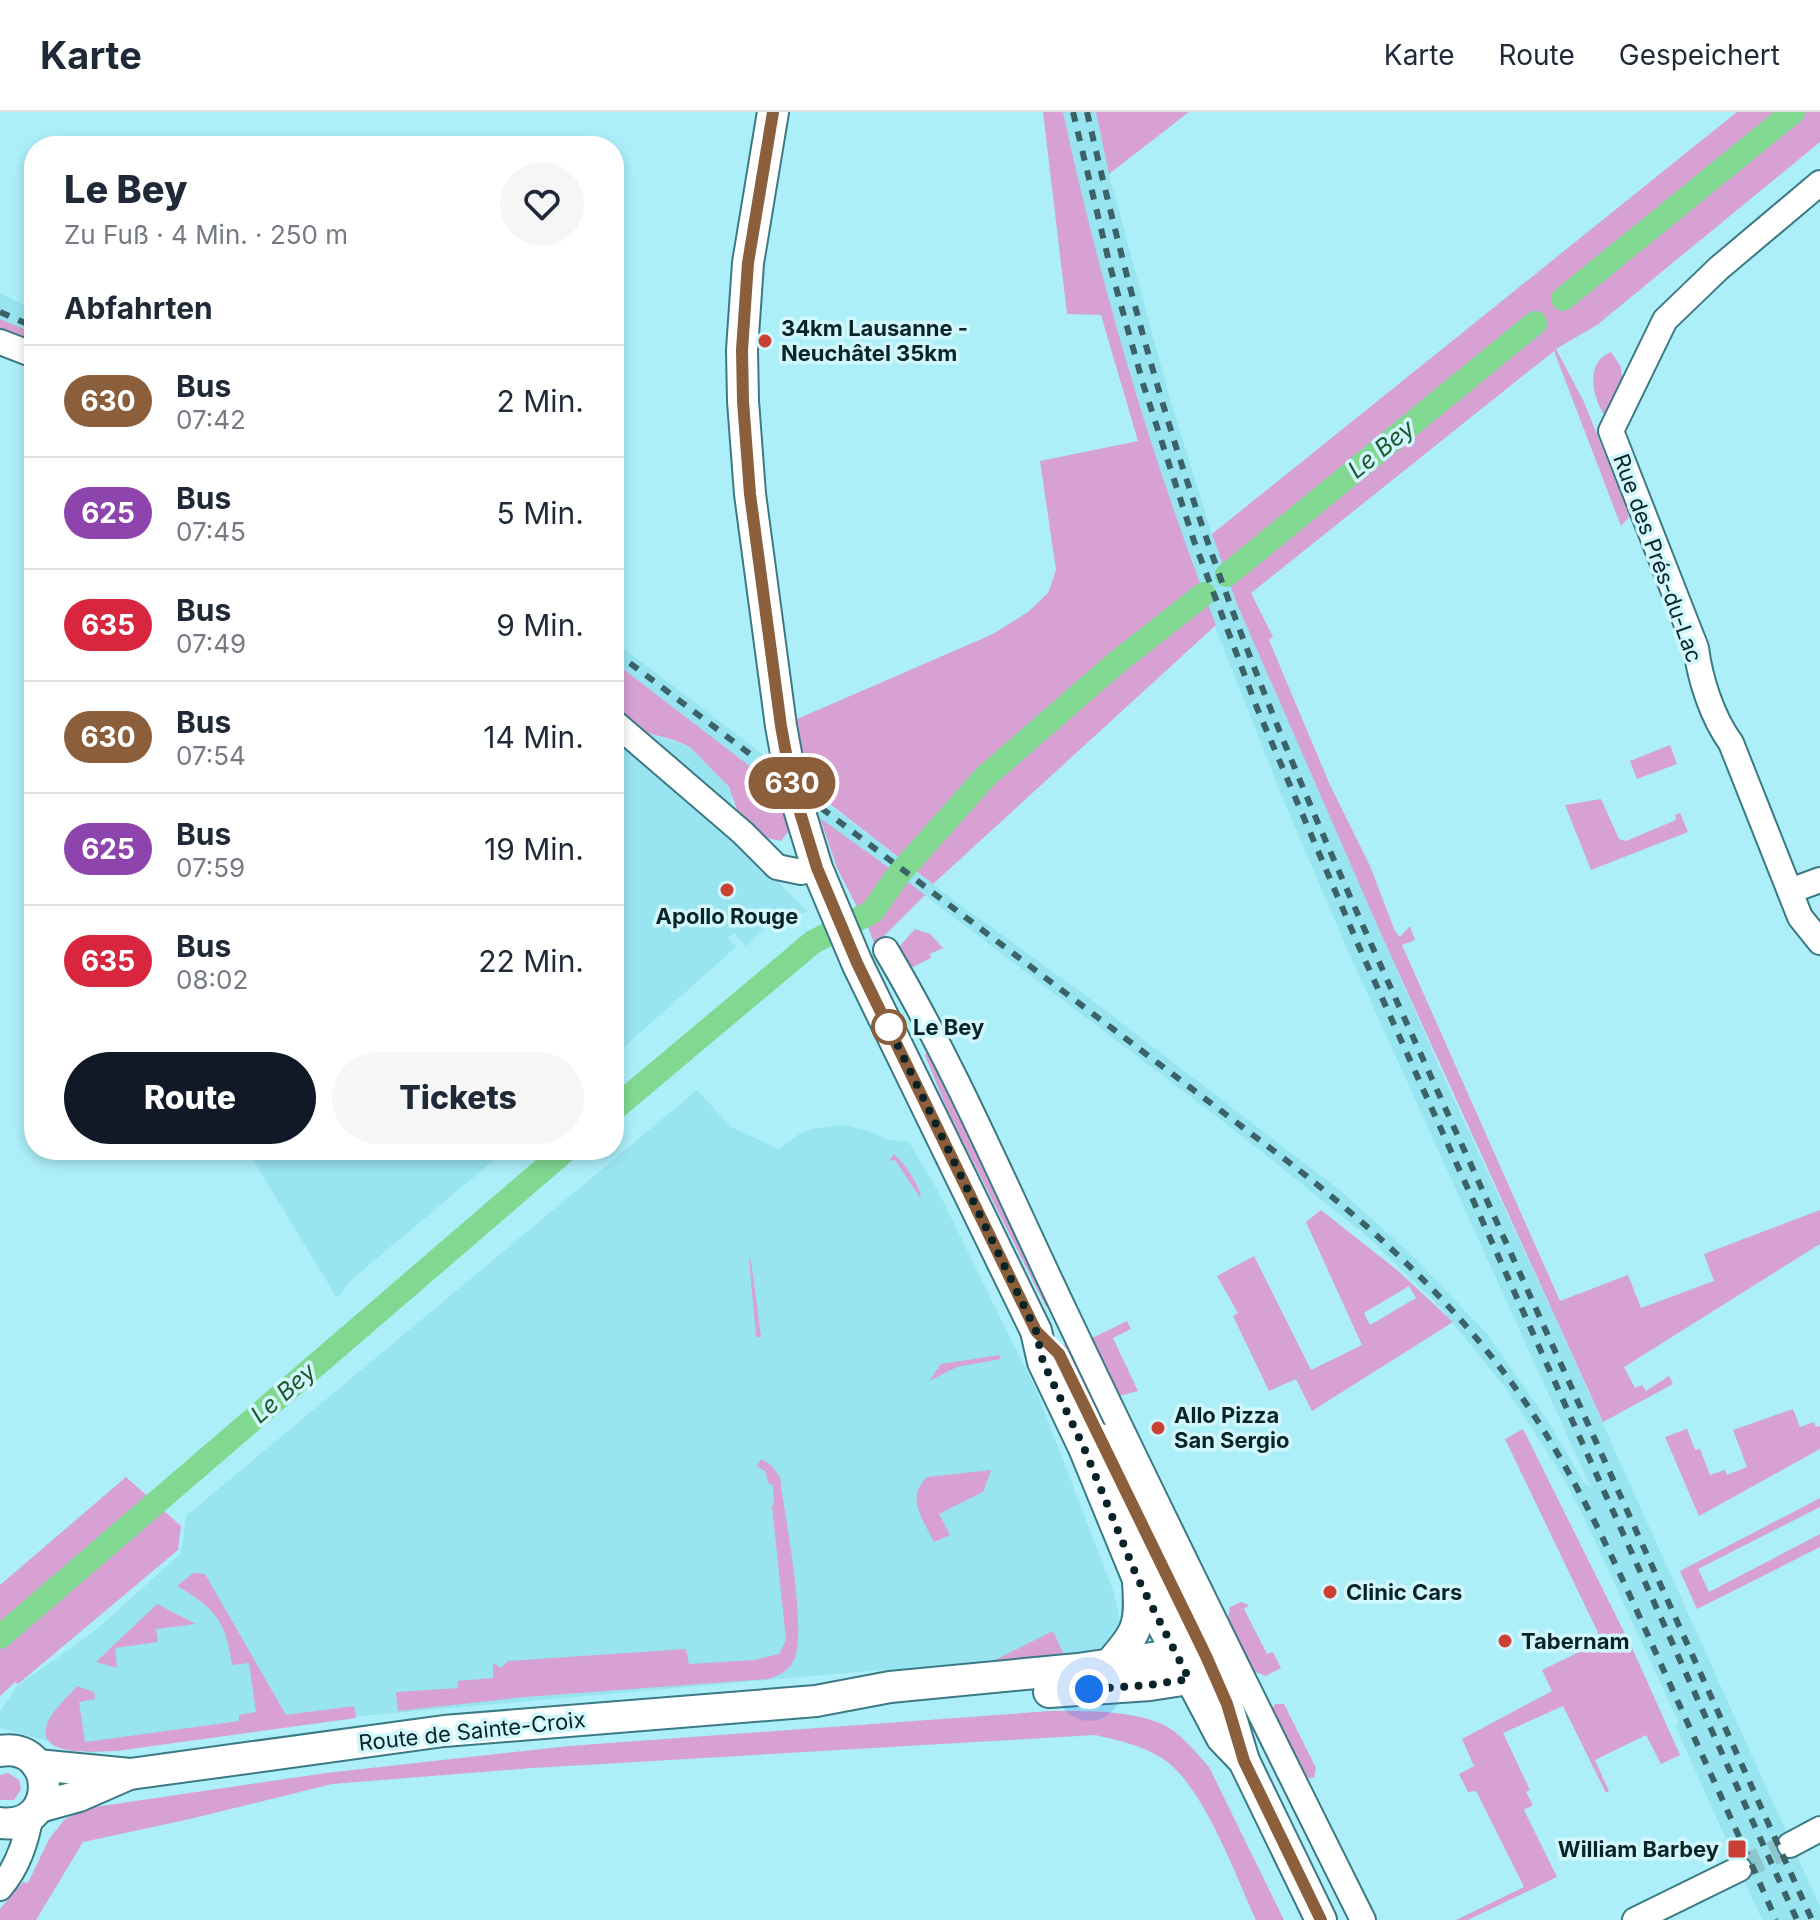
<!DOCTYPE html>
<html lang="de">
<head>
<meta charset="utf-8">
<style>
  body { margin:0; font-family:Inter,sans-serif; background:#f6f6f7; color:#1f2937; height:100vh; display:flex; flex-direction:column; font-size:30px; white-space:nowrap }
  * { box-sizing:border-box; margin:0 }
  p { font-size:26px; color:#747a83 }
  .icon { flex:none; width:44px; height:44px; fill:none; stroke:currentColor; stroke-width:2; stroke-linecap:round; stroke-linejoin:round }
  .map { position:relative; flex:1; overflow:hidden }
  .details { position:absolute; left:24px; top:24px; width:600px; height:1024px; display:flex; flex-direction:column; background:#fff; border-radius:32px; box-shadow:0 4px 12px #0003 }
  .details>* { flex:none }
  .badge { padding:0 16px; border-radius:26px; font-size:28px; line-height:52px }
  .you { position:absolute; width:40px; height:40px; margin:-20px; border:6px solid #fff; border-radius:50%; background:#1a73e8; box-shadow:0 0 0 12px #1a73e833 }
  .map>.badge { position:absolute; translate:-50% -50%; box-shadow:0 0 0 4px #fff }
  h2 { padding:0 40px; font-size:30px; line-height:72px }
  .round { display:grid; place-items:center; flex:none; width:84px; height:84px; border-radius:42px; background:#f6f6f7 }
  .summary { display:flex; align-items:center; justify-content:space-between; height:136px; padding:0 40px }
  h1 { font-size:38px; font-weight:800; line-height:60px }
  .button { display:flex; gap:16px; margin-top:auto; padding:16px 40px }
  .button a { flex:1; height:92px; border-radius:48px; background:#111827; color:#fff; font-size:32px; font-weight:800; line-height:92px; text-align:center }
  .button a+a { background:#f6f6f7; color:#1f2937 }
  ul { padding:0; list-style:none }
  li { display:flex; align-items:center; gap:24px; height:112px; padding:0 40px; border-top:2px solid #e0e1e3 }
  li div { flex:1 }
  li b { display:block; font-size:30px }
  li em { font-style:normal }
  li .badge { min-width:88px; font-weight:700; text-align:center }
  header { display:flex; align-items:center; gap:48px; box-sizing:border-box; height:112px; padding:0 40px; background:#fff; border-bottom:2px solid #e0e1e3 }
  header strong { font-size:38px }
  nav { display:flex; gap:44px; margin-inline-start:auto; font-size:28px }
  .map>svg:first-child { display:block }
  .built { fill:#98e4f1 }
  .green { fill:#d7a1d3; fill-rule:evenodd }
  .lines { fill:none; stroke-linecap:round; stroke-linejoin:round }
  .canal { stroke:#81d991; stroke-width:24 }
  .minor-tunnel { stroke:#8cc6cf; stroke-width:24; stroke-dasharray:24 12; stroke-linecap:butt }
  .minor-casing { stroke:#3b7a84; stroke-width:28 }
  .major-casing { stroke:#3b7a84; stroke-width:34 }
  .minor { stroke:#fff; stroke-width:24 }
  .major { stroke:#fff; stroke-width:30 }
  .rail { stroke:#3a6267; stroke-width:6; stroke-dasharray:10 10; stroke-linecap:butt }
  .line-casing { stroke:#fff; stroke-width:18 }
  .line { stroke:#8b5e3c; stroke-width:12 }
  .walk { stroke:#082428; stroke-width:8; stroke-dasharray:0 14.4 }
  .poi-dot { fill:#cc3f33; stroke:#d1f7fd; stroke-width:3 }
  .stop-dot { fill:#fff; stroke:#8b5e3c; stroke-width:4 }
  .labels { text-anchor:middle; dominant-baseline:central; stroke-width:7; stroke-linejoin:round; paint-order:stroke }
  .poi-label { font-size:22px; font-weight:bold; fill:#082428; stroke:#d1f7fd; text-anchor:start }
  .street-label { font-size:22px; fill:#082428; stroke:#d1f7fd }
  .stop-label { font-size:22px; font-weight:bold; fill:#082428; stroke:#d1f7fd; text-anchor:start }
  .water-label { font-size:24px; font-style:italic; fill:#1b592b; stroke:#d1f7fd }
</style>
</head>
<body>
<header>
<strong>Karte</strong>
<nav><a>Karte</a><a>Route</a><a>Gespeichert</a></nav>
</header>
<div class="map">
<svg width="1820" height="1808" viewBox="0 0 1820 1808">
  <rect width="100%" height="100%" fill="#adeff9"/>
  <g class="built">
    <polygon points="1063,0 1096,0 1109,62 1170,287 1212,422 1237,492 1449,977 1559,1214 1820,1795 1820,1808 1762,1808 1675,1613 1679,1611 1582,1401 1557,1355 1504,1274 1441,1196 1368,1125 1237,1020 898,763 776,675 614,550 614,529 955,789 1089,886 1342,1080 1417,1148 1487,1222 1548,1309 1584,1371 1591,1376 1348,839 1285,692 1196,466 1121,239 1081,84"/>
    <polygon points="0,181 34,198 34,221 0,207"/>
    <polygon points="614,610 626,620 651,622 688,634 724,669 732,682 728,721 808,800 774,808 746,834 734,821 728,826 736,835 614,944"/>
    <polygon points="697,978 731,1015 779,1037 798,1023 812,1017 841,1013 869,1019 886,1027 909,1030 938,1079 1037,1280 1114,1481 1122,1518 1107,1533 1080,1543 858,1560 360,1604 91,1641 0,1616 0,1600 17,1574 97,1517 181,1441 186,1404"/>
    <polygon points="247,1038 506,1038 350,1169 337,1186"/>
  </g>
  <g class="green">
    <path d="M1043,0H1063C1101,175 1151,346 1216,513L933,772L790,661L781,614L993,522L1028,500L1048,481L1056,458L1040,349L1138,329L1101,203L1067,202Z"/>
    <polygon points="1096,0 1189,0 1109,62"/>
    <polygon points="1737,0 1820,0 1820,30 1597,213 1556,237 1584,290 1628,400 1629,405 1621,414 1554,239 1251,481 1273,525 1269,528 1330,673 1370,754 1395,819 1400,825 1410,814 1415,828 1402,833 1560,1189 1628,1163 1641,1196 1714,1169 1704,1142 1820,1098 1820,1132 1624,1255 1635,1276 1642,1273 1646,1279 1669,1264 1673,1272 1603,1310 1382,824 1237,492 1212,422"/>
    <polygon points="0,207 34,221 34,230 0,216"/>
    <path d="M1611,240L1621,255L1623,273L1607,307C1592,288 1584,250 1611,240Z"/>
    <polygon points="614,550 777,675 781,682 789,719 781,729 763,725 740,706 729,675 690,635 674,628 644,620 614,594"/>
    <polygon points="1670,633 1677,652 1637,667 1630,649"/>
    <polygon points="1601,687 1619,727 1626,729 1676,708 1675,703 1680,701 1688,720 1591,758 1565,693"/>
    <polygon points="820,706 896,761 873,793 860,801 837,756"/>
    <polygon points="904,767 925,783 875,833 865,808 888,791"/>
    <polygon points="915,817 930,822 943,836 930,842 931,846 911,856 913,861 911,863 898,836"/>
    <polygon points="928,938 1050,1193 1046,1195 948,1000 925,943"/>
    <path d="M894,1042C905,1053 920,1072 921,1087L895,1048L889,1049Z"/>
    <path d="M1321,1098L1397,1158L1453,1210L1312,1299L1296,1267L1269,1279L1233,1204L1238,1201L1217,1164L1254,1144L1311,1258L1362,1233L1306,1110ZM1409,1174L1416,1186L1370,1213L1364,1201Z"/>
    <polygon points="749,1146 751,1149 761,1224 759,1226 756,1224"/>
    <polygon points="1127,1209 1131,1217 1113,1226 1138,1279 1119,1284 1092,1226"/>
    <polygon points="1065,1230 1070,1232 1095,1280 1138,1387 1064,1235"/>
    <polygon points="999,1243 1001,1247 957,1255 929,1269 941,1252"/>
    <polygon points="1793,1297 1800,1315 1814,1310 1816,1315 1820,1314 1820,1337 1699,1404 1665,1325 1687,1317 1695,1338 1700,1337 1710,1363 1725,1358 1727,1363 1747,1355 1733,1318"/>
    <polygon points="1523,1317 1632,1536 1680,1643 1661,1652 1646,1623 1595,1648 1609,1679 1606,1681 1563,1594 1503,1621 1530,1678 1526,1680 1533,1693 1524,1698 1557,1765 1468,1808 1456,1808 1524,1775 1476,1679 1468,1680 1459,1662 1474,1654 1462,1627 1552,1579 1542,1558 1602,1529 1505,1327"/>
    <path d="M761,1347L771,1353L780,1365C784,1401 809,1523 793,1550C787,1560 779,1563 769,1567L525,1585L398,1599L396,1580L458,1576V1569L493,1566V1551L501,1556L508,1549L686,1537L689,1552L754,1548L779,1542L786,1528L772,1394L774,1393L773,1373L769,1372L765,1359L757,1354Z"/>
    <path d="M991,1358L983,1380L939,1402L950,1423L934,1430C923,1407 905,1386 927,1365Z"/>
    <polygon points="126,1365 181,1414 178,1438 18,1572 15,1570 0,1584 0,1473"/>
    <polygon points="1820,1386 1820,1395 1698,1457 1709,1480 1820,1422 1820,1435 1697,1497 1680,1459"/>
    <path d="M193,1461L205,1462L286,1603L354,1594L356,1606L116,1639C99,1639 40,1646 46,1616C49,1601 68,1585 77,1574L94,1580L95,1587L79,1590L85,1630L239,1609V1603L256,1600L249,1551L232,1553C226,1509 215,1496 177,1474Z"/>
    <polygon points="1241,1490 1249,1493 1244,1497 1267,1542 1273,1540 1281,1556 1266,1564 1253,1559 1228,1507 1230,1495"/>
    <polygon points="157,1492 196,1512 156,1517 158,1530 115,1536 117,1556 96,1550"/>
    <polygon points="1053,1519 1066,1547 997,1552 993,1549"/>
    <polygon points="1225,1556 1355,1808 1348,1808 1224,1561"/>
    <polygon points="1275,1592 1284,1592 1316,1656 1314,1666 1305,1666 1271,1600"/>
    <path d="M1051,1599C1086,1599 1124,1598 1157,1610C1177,1617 1195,1639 1209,1655L1284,1808H1256C1235,1763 1202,1669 1160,1645C1140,1633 1118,1628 1095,1623L533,1656L332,1672L190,1707L83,1730L36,1808H0V1797L23,1770L28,1771L49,1727L65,1707L88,1696L326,1661L569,1634Z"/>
    <polygon points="8,1661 19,1668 21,1677 14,1688 0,1688 0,1663"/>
  </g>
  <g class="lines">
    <g class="canal">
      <polyline points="1563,187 1793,0"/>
      <polyline points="1227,463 1535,211"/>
      <polyline points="614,997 813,830 872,800 898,763 985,665 1116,551 1204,482"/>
      <polyline points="0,1525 566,1038"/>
    </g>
    <polyline class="minor-tunnel" points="1739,1757 1790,1733"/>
    <defs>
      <g id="minor">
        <path d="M1820,71L1719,156L1665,208L1611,319L1696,536C1700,567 1712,605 1731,631L1800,805L1820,830"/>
        <polyline points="0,230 34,243"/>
        <polyline points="614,610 743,721 777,755 801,760 817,756"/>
        <polyline points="1790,779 1820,768"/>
        <path d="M886,838C956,956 1009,1083 1068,1206C1164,1408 1263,1608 1363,1808"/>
        <polyline points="1790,1733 1820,1717"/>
        <path d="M0,1776C18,1755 26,1730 31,1703"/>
        <polyline points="1635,1808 1739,1757"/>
      </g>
      <g id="major">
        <polyline points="773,0 748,151 742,238 743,289 750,382 781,614 792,674 817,756 857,851 1036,1219 1043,1250 1084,1336 1137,1465 1222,1626 1244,1649"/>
        <polyline points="1100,1327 1206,1544 1227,1592 1244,1649 1321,1808"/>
        <path d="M1109,1553C1138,1519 1141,1515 1138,1470"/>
        <polyline points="1049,1580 1150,1573 1189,1567"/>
        <path d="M0,1639C58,1630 59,1719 0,1711"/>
        <polyline points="37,1653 130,1662 444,1619 816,1589 890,1575 1078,1557 1178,1542 1206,1544"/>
        <polyline points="39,1695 79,1684 127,1663"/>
      </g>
    </defs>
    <use href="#minor" class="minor-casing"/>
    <use href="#major" class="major-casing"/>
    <use href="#minor" class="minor"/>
    <use href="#major" class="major"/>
    <g class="rail">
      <polyline points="1073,0 1110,154 1144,275 1194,429 1257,596 1360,837 1797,1808"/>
      <path d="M1087,0C1120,144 1157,285 1206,425C1284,650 1387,866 1485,1084C1594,1325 1703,1567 1812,1808"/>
      <polyline points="0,200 34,215"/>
      <path d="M614,539L1282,1045C1368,1111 1446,1182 1511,1270C1573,1355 1616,1452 1659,1548C1698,1634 1738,1721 1776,1808"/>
    </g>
  </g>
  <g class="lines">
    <defs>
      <polyline id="line" points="773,0 748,151 742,238 743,289 750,382 781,614 792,674 817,756 857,851 1036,1219 1059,1242 1206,1544 1227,1592 1244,1649 1321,1808"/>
    </defs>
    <use href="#line" class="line-casing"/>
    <use href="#line" class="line"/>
    <polyline class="walk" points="889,915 884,905 1036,1219 1043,1250 1084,1336 1137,1465 1189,1567 1150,1573 1089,1577"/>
  </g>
  <g class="poi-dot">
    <circle cx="765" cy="229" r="8"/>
    <circle cx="727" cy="778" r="8"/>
    <circle cx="1158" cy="1316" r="8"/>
    <circle cx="1330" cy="1480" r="8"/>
    <circle cx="1505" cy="1529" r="8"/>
    <rect x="1727" y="1727" width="20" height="20" rx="4"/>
  </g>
  <circle class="stop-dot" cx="889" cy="915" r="16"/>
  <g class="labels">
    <g class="poi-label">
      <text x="781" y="216">34km Lausanne -<tspan x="781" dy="25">Neuchâtel 35km</tspan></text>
      <text x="727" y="804" text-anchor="middle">Apollo Rouge</text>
      <text x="1174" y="1303">Allo Pizza<tspan x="1174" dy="25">San Sergio</tspan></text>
      <text x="1346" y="1480">Clinic Cars</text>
      <text x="1521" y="1529">Tabernam</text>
      <text x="1719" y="1737" text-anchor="end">William Barbey</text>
    </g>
    <g class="street-label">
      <text transform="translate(1658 446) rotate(70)">Rue des Prés-du-Lac</text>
      <text transform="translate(472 1619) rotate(-6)">Route de Sainte-Croix</text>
    </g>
    <g class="stop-label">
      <text x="913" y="915">Le Bey</text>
    </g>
    <g class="water-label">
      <text transform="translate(1381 337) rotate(-39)">Le Bey</text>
      <text transform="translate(283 1281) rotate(-41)">Le Bey</text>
    </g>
  </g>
</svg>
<div class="you" style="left:1089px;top:1577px"></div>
<b class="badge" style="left:792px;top:671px;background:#8b5e3c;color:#fff">630</b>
<section class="details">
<div class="summary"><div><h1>Le Bey</h1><p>Zu Fuß · 4 Min. · 250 m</p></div><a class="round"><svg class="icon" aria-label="heart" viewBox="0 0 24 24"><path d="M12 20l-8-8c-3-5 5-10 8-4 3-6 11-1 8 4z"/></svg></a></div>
<h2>Abfahrten</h2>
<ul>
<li><span class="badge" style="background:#8b5e3c;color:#fff">630</span><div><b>Bus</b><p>07:42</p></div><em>2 Min.</em></li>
<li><span class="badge" style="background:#8e44ad;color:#fff">625</span><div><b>Bus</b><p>07:45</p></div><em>5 Min.</em></li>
<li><span class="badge" style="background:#d7263d;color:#fff">635</span><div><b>Bus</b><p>07:49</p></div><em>9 Min.</em></li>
<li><span class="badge" style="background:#8b5e3c;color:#fff">630</span><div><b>Bus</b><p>07:54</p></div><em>14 Min.</em></li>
<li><span class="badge" style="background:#8e44ad;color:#fff">625</span><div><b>Bus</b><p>07:59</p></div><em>19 Min.</em></li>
<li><span class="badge" style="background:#d7263d;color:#fff">635</span><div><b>Bus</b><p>08:02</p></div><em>22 Min.</em></li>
</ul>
<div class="button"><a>Route</a><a>Tickets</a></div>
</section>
</div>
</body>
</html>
